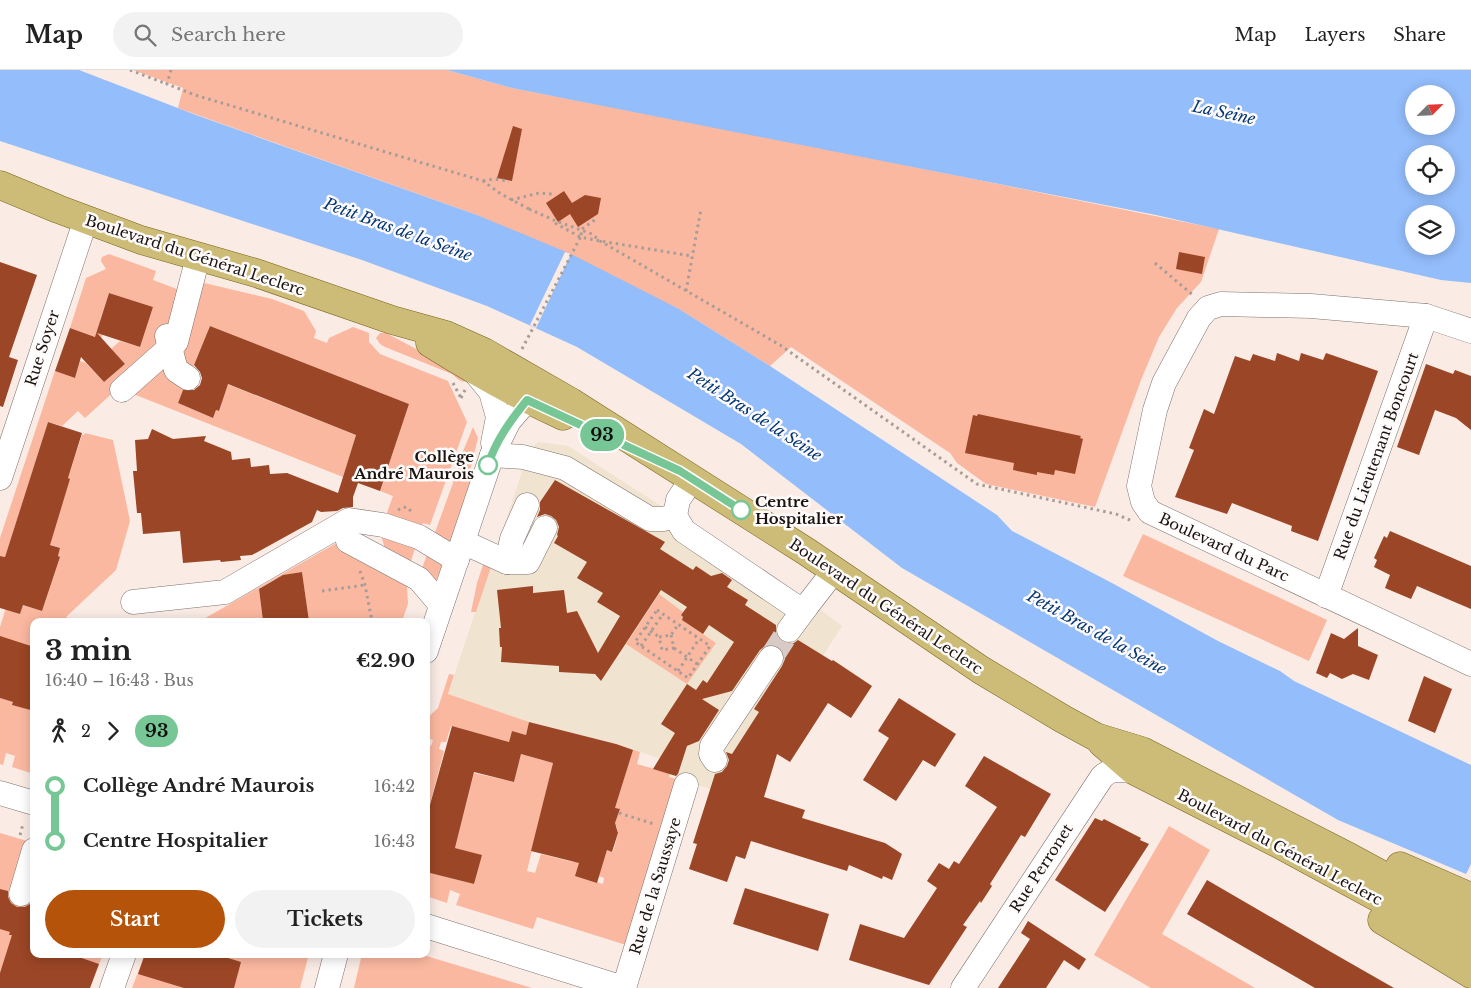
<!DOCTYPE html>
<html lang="en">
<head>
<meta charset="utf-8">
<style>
  body { margin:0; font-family:"Libre Baskerville",serif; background:#f2f2f2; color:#222; height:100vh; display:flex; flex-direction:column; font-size:19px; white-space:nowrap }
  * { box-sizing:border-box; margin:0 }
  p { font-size:16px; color:#767676 }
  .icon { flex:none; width:28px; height:28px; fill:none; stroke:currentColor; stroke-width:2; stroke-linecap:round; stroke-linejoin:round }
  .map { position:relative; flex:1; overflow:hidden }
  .side { position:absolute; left:30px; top:548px; width:400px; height:340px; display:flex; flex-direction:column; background:#fff; border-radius:10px; box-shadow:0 2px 12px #0003 }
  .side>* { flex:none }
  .badge { padding:0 10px; border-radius:16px; font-size:18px; line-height:32px }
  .needle { width:32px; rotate:66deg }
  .fabs { position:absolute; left:1405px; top:15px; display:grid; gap:10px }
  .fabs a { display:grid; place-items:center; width:50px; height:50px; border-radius:50%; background:#fff; box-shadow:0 2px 12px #0003; font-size:25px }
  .map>.badge { position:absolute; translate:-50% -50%; box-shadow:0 0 0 2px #fff }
  .legs { display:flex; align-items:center; gap:8px; height:55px; padding:0 15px; font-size:16px }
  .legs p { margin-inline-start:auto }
  .overview { display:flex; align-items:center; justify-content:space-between; height:85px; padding:0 15px }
  h1 { font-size:28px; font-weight:800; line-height:38px }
  .primary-button { display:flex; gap:10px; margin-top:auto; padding:10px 15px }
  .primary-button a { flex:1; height:58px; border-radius:30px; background:#b45309; color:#fff; font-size:20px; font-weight:800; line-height:58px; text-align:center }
  .primary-button a+a { background:#f2f2f2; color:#222 }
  ul { padding:0 15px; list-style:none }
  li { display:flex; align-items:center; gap:18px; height:55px; font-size:19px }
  li i { display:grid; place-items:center; width:8px; height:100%; margin:0 6px; background:currentColor }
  li i::after { content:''; width:12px; height:12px; margin:-6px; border:4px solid; border-radius:50%; background:#fff }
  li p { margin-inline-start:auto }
  li:first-child i { background:linear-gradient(#0000 50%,currentColor 0) }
  li:last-child i { background:linear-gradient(currentColor 50%,#0000 0) }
  header { display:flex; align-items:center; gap:30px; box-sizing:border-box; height:70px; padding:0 25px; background:#fff; border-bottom:1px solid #e0e0e0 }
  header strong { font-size:24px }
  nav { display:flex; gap:28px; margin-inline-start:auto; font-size:18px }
  .search { width:350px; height:45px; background:#f2f2f2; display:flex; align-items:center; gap:12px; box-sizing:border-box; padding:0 18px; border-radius:28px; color:#767676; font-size:19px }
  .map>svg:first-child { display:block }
  .medical { fill:#f0e3cf }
  .green { fill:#fbb8a0 }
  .water { fill:#93bdfb; fill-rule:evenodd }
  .pier { fill:#faebe5 }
  .building { fill:#9b4626 }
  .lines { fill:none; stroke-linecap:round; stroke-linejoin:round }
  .minor-tunnel { stroke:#d8cbc5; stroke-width:24; stroke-dasharray:24 12; stroke-linecap:butt }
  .minor-casing { stroke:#7f726d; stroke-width:25 }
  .major-casing { stroke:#786418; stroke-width:29 }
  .path { stroke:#a79c97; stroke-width:3; stroke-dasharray:2.5 4; stroke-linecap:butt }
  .minor { stroke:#fff; stroke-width:24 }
  .major { stroke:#cdbc77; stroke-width:28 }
  .path-bridge { stroke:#a79c97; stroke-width:3; stroke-dasharray:2.5 4; stroke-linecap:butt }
  .line-1-casing { stroke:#fff; stroke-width:11 }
  .line-1 { stroke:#77c695; stroke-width:8 }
  .stop-1-dot { fill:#fff; stroke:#77c695; stroke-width:2.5 }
  .labels { text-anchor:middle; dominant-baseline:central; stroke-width:5; stroke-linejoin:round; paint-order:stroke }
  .street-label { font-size:15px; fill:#191412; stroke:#fefbfa }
  .stop-label { font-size:15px; font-weight:bold; fill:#191412; stroke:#fefbfa; text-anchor:end }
  .water-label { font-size:16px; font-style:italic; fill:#023677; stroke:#fefbfa }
</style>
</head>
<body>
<header>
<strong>Map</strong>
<div class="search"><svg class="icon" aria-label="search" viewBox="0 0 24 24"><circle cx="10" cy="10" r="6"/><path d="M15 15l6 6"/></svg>Search here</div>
<nav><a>Map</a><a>Layers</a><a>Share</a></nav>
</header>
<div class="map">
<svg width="1471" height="918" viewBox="0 0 1471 918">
  <rect width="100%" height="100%" fill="#faebe5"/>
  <polygon class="medical" points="538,372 568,376 810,532 842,556 755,692 773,697 770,708 750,702 755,717 766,721 763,730 711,719 677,709 681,693 662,689 616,674 529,652 448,624 529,381"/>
  <g class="green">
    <polygon points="133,0 447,0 512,18 806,75 1219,159 1201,212 1177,238 1159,267 1141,310 1095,437 986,414 957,393 950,383 791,277 770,296 679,239 477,145 178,38 183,18"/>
    <polygon points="109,184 156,201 153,210 193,225 196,211 272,229 304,241 316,261 314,268 327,273 329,268 353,257 369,263 369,272 380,284 448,311 467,352 430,455 423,453 411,491 386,482 380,462 393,426 380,421 409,334 210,256 178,333 213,348 216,340 219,341 222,333 220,332 227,314 356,365 343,407 118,318 85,348 78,341 62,356 48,352 5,487 0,486 0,468 55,301 75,308 80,291 86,293 104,312 125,294 111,279 120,271 140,277 153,237 109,223 100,250 106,253 101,269 70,258 86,208 106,199 101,191 102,187"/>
    <polygon points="380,263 386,263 467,306 464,312 459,310 452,304 385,277 380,274 376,268"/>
    <polygon points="473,357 478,368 470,400 478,403 434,516 420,504 458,399 461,386"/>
    <polygon points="85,363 113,370 130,451 116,500 66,547 71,551 34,551 34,571 32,571 31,576 0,595 0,557 6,538 20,544 23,535 42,541 60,487 58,486 60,478 48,474 56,453 70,409 68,408 82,365 84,365"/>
    <polygon points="1143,464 1327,550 1309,591 1123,506"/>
    <polygon points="345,468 411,510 407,516 408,534 402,551 309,551 302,502 285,505 288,525 274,510 259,519 263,551 184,551 202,550"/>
    <polygon points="484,492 492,494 476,542 471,542 477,513"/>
    <polygon points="659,524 683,542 681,545 683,547 682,550 716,573 687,614 626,574"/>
    <polygon points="449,604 454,605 448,624 529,652 526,665 512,661 509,672 451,656 446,672 441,672 439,679 444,681 426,749 426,675 431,676 433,670 426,668 426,649 438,638"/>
    <polygon points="0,628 13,632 13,635 34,641 34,704 12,697 15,686 6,683 3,695 0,694"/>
    <polygon points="616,674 640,682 637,694 658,700 674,691 669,707 677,709 626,875 537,847 533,859 456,835 460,824 450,820 447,833 426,826 426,802 474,814 481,785 455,778 474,703 514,712 521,684 553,693 527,801 535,803 541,784 573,792 578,773 585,775 576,806 603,814 604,808 599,806 607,780 613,782 618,764 617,757 614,754 620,740 613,738 616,735 629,692 612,687"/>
    <polygon points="1169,756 1210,780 1162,864 1255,918 1151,918 1094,885"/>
    <polygon points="0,763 34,773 34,884 103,884 90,918 0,918"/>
    <polygon points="145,884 309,884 300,918 132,918"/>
    <polygon points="362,884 420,884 532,918 354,918"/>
  </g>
  <g class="water">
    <polygon points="0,0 79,0 196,45 477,145 571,184 679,239 770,296 997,445 1012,461 1112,513 1218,571 1280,601 1294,611 1471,695 1471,794 1466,804 1338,750 902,498 741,374 577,277 487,236 362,190 0,71"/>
    <path d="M447,0H1471V213L1441,210L1156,145L512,18ZM1414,24H1446V56H1414ZM1414,84H1446V116H1414ZM1414,144H1446V176H1414Z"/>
  </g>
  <polygon class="pier" points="565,182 571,184 536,258 530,255"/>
  <g class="building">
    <polygon points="513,56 522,59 512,111 497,108"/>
    <polygon points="564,121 572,133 585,125 601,128 598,144 578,157 570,144 558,152 546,133"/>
    <polygon points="1179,182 1205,187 1202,204 1176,199"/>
    <polygon points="0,192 37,205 9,287 18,290 3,337 0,336"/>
    <polygon points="109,223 153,237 140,277 97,263 125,294 104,312 81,287 75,308 55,301 70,258 95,267"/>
    <polygon points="210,256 409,334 380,421 358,413 353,427 353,437 343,438 337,441 321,442 317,440 312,452 252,485 240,486 241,490 221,492 220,490 183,493 180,461 143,464 141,443 137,443 133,401 137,401 135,370 148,369 152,359 173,369 206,366 204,371 231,382 232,390 250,388 251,397 269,395 270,404 287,403 338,423 356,365 228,314 219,341 216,340 213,348 178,333 183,320 194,320 200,315 202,308 200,302 194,295"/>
    <polygon points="1277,283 1299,291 1301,283 1323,290 1326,283 1378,301 1318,471 1291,461 1292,456 1232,433 1227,444 1175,427 1194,380 1189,378 1204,339 1214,344 1235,286 1250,291 1253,284 1275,291"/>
    <polygon points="1426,294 1453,304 1455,300 1471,306 1471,360 1456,348 1435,340 1419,385 1397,377"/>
    <polygon points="978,344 1081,366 1080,368 1083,369 1075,404 1055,400 1054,405 1037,402 1037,405 1013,400 1014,393 965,383 973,345 977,346"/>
    <polygon points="48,352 82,363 68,408 70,409 50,475 60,478 58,486 60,487 42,541 23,535 20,544 0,538 0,486 5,487"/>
    <polygon points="555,410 665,472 660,479 693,500 696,496 711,506 722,503 732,510 727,517 748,530 745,535 776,555 776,565 781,571 788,574 794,573 798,570 832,591 833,590 872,616 851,648 828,633 790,692 777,684 764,727 805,740 802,748 885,773 896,780 902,784 892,810 883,806 882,809 849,795 847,801 751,771 745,789 736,786 727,812 689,799 697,774 693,773 715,704 722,702 727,696 729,690 726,682 732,684 759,642 754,639 782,596 785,589 784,582 778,576 772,574 765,576 760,580 732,621 702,629 719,640 699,671 687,676 678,704 676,706 653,699 675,663 661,654 687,614 696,620 703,610 707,613 734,572 709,555 703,564 682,550 683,547 681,545 687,537 661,520 601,611 595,604 559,602 559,596 501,592 502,577 500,577 499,558 501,558 497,520 533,516 533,523 564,520 567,543 577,541 598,583 620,546 597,532 603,523 577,508 587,492 554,473 558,466 557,465 559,457 556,450 551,446 545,444 537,447 540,440 540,432"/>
    <polygon points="1390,461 1471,496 1471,539 1417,516 1411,529 1385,518 1390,505 1374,497 1377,490 1374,488 1384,466 1387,468"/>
    <polygon points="302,502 309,551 263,551 259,519 283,505"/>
    <polygon points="1358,558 1358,576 1378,585 1369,610 1353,604 1342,609 1330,603 1327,608 1316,603 1331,563 1344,569"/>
    <polygon points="0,566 34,577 34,641 12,635 13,632 0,628"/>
    <polygon points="1424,606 1452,619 1435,663 1408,651"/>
    <polygon points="899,628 956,664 935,697 923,690 896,731 863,710 889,668 878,661"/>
    <polygon points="529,652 616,674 633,680 615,738 620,739 615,753 618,763 612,782 607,780 597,813 575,806 579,793 531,781 553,693 521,684 514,712 474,702 455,778 482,785 474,814 426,802 426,749 452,656 509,672 512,661 526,665"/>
    <polygon points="984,686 1051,724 1025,767 1021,765 990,814 992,816 981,833 980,831 963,855 967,857 929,915 849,890 860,854 904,868 937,818 927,811 939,793 949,799 954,791 959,794 997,737 965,716"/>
    <polygon points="1095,748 1102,751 1104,749 1141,768 1140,770 1149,774 1105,842 1055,810"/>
    <polygon points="1207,810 1331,882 1394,918 1315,918 1187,844"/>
    <polygon points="745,818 829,844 818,881 733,854"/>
    <polygon points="0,819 8,821 8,827 11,833 17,837 25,837 30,834 34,829 34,884 70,884 99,894 90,918 0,918 0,903 12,865 9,865 10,862 0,859"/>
    <polygon points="1028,851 1086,889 1079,900 1064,890 1046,918 998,918 1030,869 1021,863"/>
    <polygon points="145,884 215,884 241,892 234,918 184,918 138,904"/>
  </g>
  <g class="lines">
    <polyline class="minor-tunnel" points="771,588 789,560"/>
    <defs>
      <g id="minor">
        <polyline points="1471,261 1426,246 1311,236 1221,234 1208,238 1199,248 1164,313 1155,340 1139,416 1143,432 1150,442 1471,594"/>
        <polyline points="167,266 176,300 188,308"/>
        <polyline points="474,301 491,322 498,347 493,373"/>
        <polyline points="122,320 176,272 198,187"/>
        <polyline points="492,385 523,387 565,398 650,449 663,449 675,446"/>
        <polyline points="0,408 86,149"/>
        <polyline points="692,409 678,430 675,446 684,461 795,536 806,537 834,501"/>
        <polyline points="348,471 419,509 441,535"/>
        <polyline points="463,472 507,492 528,492 545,458"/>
        <polyline points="507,492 512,469 527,435"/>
        <polyline points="1326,526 1426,246"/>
        <polyline points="133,532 225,522 349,450 383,455 419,467 457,490"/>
        <polyline points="789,560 806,537"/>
        <polyline points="426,581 492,385 509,351 527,330"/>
        <polyline points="715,690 711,684 712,676 771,588"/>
        <polyline points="0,723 34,733"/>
        <polyline points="21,824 34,780"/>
        <polyline points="426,856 623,918"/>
        <polyline points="112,918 124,884"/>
        <polyline points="327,918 336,884"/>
        <polyline points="624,918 686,715"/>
        <path d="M963,918L1102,707C1114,696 1119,702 1133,700"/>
      </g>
      <g id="major">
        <polyline points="0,115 58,139 141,170 256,203 392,250 446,265 484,282 571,332 807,482 981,600 1063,649 1096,667 1142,681 1351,788 1471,853"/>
        <path d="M430,273C473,300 517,325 563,346"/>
        <polyline points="1102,673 1133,700 1277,773 1471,878"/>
        <polyline points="1400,796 1471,827"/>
        <polyline points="1382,850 1471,904"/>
      </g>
    </defs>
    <use href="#minor" class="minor-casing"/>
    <use href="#major" class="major-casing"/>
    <g class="path">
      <polyline points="130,0 167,14"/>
      <polyline points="171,0 167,14 195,25 483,111 501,124 529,139"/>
      <polyline points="483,111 494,109 509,111"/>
      <polyline points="511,130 539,123 552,124"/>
      <polyline points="529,139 556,151 592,164 600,171 780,275 977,414 1116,444 1132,451"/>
      <polyline points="555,153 580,167 600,171 692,186"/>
      <polyline points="582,159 596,149"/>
      <polyline points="1155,193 1194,226"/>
      <polyline points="686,221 701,139"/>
      <polyline points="522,279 581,166"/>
      <polyline points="453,313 461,328"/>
      <polyline points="461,328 465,320"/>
      <polyline points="398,440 403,437 409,438 412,444"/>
      <polyline points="360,501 365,515 372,551"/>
      <polyline points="322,521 365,515"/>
      <polygon points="657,540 710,576 688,608 635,572"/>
      <polyline points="645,557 659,567"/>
      <polyline points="671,565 674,578 662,580 659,567 671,565 678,555"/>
      <polyline points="641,576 663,544"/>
      <polyline points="674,578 697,594"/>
      <polyline points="678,601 699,569"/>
      <polyline points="619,743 654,754"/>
      <polyline points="20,765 23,754"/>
    </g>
    <use href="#minor" class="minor"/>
    <use href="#major" class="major"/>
    <polyline class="path-bridge" points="581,165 582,159"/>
  </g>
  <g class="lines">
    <defs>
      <path id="line-1" d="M488,395C496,370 511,350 527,330L680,401L741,440"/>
    </defs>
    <use href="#line-1" class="line-1-casing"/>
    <use href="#line-1" class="line-1"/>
  </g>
  <g class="stop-1-dot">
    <circle cx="488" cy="395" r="9"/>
    <circle cx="741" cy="440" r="9"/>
  </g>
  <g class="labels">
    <g class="street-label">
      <text transform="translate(195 185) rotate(18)">Boulevard du Général Leclerc</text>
      <text transform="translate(42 278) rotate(-72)">Rue Soyer</text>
      <text transform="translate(1376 386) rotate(-70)">Rue du Lieutenant Boncourt</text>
      <text transform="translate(1224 477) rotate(25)">Boulevard du Parc</text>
      <text transform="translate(886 536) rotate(34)">Boulevard du Général Leclerc</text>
      <text transform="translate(1280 777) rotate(28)">Boulevard du Général Leclerc</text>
      <text transform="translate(1041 798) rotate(-57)">Rue Perronet</text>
      <text transform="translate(655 816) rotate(-73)">Rue de la Saussaye</text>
    </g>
    <g class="stop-label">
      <text x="474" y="386">Collège<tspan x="474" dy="17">André Maurois</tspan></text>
      <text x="755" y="431" text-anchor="start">Centre<tspan x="755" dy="17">Hospitalier</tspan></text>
    </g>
    <g class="water-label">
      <text transform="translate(1224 42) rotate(12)">La Seine</text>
      <text transform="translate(398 159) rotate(20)">Petit Bras de la Seine</text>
      <text transform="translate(755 344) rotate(33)">Petit Bras de la Seine</text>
      <text transform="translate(1097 562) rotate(29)">Petit Bras de la Seine</text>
    </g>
  </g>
</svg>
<div class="fabs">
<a><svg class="needle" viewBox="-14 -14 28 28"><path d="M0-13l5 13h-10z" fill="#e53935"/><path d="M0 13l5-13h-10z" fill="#767676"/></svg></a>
<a><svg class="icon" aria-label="locate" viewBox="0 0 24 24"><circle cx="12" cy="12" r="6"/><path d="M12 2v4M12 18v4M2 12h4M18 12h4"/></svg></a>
<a><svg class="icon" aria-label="layers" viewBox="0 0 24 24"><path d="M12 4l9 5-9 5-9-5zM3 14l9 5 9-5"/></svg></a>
</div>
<b class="badge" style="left:602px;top:365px;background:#77c695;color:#111">93</b>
<section class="side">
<div class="overview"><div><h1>3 min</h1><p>16:40 – 16:43 · Bus</p></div><b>€2.90</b></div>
<div class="legs"><svg class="icon" aria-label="walk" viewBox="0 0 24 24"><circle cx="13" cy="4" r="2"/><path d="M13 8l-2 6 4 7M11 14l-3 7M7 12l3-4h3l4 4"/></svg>2<svg class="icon" aria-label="forward" viewBox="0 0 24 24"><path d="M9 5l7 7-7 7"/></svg><b class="badge" style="background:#77c695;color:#111">93</b></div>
<ul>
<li><i style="color:#77c695"></i><b>Collège André Maurois</b><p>16:42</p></li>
<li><i style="color:#77c695"></i><b>Centre Hospitalier</b><p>16:43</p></li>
</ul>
<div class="primary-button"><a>Start</a><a>Tickets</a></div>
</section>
</div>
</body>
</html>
